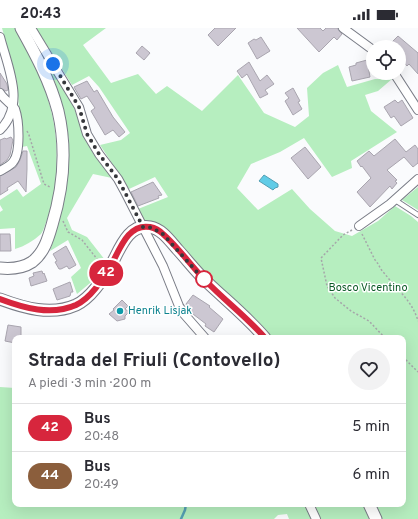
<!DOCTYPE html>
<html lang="it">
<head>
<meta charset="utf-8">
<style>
  body { margin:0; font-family:Overpass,sans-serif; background:#f2f2f3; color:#2b2b33; height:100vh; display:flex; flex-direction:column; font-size:15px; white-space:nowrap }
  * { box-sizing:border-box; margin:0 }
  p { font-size:13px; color:#7c7c81 }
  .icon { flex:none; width:22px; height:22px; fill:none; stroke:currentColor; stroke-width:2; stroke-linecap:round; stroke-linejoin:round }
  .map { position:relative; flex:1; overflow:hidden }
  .drawer { position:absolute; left:12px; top:307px; width:394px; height:172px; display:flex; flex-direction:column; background:#fff; border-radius:8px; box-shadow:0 4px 16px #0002 }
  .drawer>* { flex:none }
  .badge { padding:0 8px; border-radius:13px; font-size:14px; line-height:26px }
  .fabs { position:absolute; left:366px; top:12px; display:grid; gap:8px }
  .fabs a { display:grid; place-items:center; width:40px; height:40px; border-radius:50%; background:#fff; box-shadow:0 4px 16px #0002; font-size:20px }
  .you { position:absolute; width:20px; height:20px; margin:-10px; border:3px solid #fff; border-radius:50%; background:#1a73e8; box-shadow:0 0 0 6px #1a73e833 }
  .map>.badge { position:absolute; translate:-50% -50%; box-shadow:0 0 0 2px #fff }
  .round { display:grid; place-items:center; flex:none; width:42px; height:42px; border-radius:21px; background:#f2f2f3 }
  .overview { display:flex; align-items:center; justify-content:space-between; height:68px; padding:0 16px }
  h1 { font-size:19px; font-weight:700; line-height:30px }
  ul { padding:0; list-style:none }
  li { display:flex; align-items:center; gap:12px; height:48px; padding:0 16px; border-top:1px solid #e1e1e2 }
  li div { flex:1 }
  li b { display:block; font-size:15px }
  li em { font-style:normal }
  li .badge { min-width:44px; font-weight:700; text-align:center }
  .status { display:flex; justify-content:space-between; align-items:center; height:28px; padding:0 20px; background:#fff; direction:ltr }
  .status svg { height:11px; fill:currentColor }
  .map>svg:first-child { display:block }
  .green { fill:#b6eebf }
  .water { fill:#60cce7; stroke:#539fb3 }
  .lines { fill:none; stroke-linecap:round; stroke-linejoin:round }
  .stream { stroke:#539fb3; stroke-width:2.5 }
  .building { fill:#ccc7d2; stroke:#a9a5af }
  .lane-casing { stroke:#797c86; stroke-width:6 }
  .street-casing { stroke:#797c86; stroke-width:10 }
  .secondary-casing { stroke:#797c86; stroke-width:13 }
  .path { stroke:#a5a6a9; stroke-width:1.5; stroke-dasharray:2 2; stroke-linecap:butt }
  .lane { stroke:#fff; stroke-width:4 }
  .street { stroke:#fff; stroke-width:8 }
  .secondary { stroke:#fff; stroke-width:11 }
  .line-casing { stroke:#fff; stroke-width:9 }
  .line { stroke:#d7263d; stroke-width:6 }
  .walk { stroke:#36373b; stroke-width:4; stroke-dasharray:0 7.2 }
  .stop-dot { fill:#fff; stroke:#d7263d; stroke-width:2 }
  .culture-dot { fill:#0f9aa8; stroke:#fff; stroke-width:1.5 }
  .labels { text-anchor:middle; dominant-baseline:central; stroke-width:3; stroke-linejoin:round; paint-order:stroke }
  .park-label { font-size:11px; fill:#0c5a27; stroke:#fff }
  .culture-label { font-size:11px; fill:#0d838f; stroke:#fff; text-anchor:start }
</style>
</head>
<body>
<div class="status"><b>20:43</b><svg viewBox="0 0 49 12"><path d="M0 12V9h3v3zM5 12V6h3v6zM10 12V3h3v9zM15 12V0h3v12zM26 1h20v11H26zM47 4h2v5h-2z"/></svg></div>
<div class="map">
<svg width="418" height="491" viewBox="0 0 418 491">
  <rect width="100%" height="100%" fill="#fafbfd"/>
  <g class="green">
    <path d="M2,0H15C28,24 42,48 49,75C60,110 59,157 47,192C45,196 44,202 41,206C33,213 25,218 15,221V200L0,201V184L3,182L0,177V172L17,161L23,169L41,156L27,118L22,119L17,54Z"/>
    <polygon points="25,0 28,0 74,79 82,104 94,127 112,150 93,146 67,190 72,202 87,209 109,237 96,250 77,266 71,249 81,240 68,212 50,223 59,194 65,169 68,143 69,111 55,54"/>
    <polygon points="36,0 106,0 83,17 111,55 138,46 156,66 167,58 202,83 238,47 264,85 295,99 309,88 307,60 323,45 338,37 347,59 375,51 392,51 378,63 365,67 371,83 397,104 351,133 352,140 332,149 304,110 280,124 251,136 237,160 258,182 292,161 310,181 335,203 352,208 378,193 395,178 411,188 418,194 418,491 382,491 375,476 403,476 403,310 269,310 144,193 138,181 168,169 155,149 129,161 100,117 121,112 130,105 99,59 89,48 72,57"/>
    <polygon points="418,159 418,182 402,172"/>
    <polygon points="0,359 15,360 15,476 305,476 313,491 289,491 287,486 278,487 274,491 0,491"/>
    <polygon points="314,476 363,476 369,491 320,491"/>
  </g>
  <polygon class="water" points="264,147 278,156 278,159 275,160 273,162 259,153"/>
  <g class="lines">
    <polyline class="stream" points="181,491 185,482 186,476"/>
  </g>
  <g class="building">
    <polygon points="215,0 236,0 218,18 208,7"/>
    <polygon points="297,0 320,0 323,3 326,0 337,0 342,6 337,12 334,9 319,24"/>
    <polygon points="398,8 418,25 418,46 409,36 407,38 399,29 399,19 387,19"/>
    <polygon points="261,9 270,23 257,31 248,15 254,11 256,12"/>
    <polygon points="142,18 150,25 144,32 136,25"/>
    <polygon points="367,32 370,49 352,53 349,39 356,37 356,35"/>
    <polygon points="249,34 260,53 267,47 274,56 265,62 268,66 260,70 247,46 242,50 237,43"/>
    <polygon points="0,45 7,56 8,62 6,63 0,60"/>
    <polygon points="87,53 94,64 97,62 113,89 125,104 119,109 113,102 105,107 91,83 95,80 87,68 81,71 74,59"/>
    <polygon points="293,60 300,73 298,74 302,81 293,87 285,73 289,70 285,65"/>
    <polygon points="395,72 398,75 402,72 413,90 401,98 394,88 391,90 384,79"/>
    <polygon points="11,109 13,112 10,127 7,132 0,137 0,112 5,110 6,111"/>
    <polygon points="395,111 406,124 415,117 418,121 418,135 413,139 404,129 387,142 397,152 395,153 397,155 392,161 390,158 370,179 357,164 371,150 362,138 361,139 357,133 369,123 374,128"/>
    <polygon points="305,119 321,139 308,151 291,130"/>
    <polygon points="23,123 27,123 27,141 26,164 18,153 7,160 8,162 0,167 0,148 16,139 20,132"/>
    <polygon points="153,154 162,167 158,168 159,170 138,178 131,164"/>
    <polygon points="0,206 10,206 11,223 0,223"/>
    <polygon points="66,218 76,237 69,241 67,238 61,241 59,241 55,234 57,233 53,226"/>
    <polygon points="42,243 43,246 44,245 47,253 31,258 29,250 34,248 33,245"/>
    <polygon points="70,254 73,264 71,264 70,268 57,272 53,261"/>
    <polygon points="193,267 210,278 209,279 223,291 214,304 205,298 206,296 189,283 186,276"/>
    <polygon points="122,272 128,278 125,281 129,284 125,288 125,291 117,293 109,286 114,282 113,281"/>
    <polygon points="8,297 21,299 21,310 15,310 15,315 5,313"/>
  </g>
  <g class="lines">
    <defs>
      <polyline id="lane" points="395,172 418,187"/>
      <g id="street">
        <polyline points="31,0 79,79 87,106 99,126 118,151 124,162 163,238 179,278 184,286 205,310"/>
        <polyline points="343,0 373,22"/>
        <path d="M0,9C8,40 26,76 0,102"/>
        <polyline points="394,45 418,82"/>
        <path d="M0,65C4,72 12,76 15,81C19,92 21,124 13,134C10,138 5,140 0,143"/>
        <polyline points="359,198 390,176 418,151"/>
        <polyline points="309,476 316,491"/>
      </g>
      <g id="secondary">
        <path d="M0,240C10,241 23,240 32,234C44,225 48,211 52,197C63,161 67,121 58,83C50,53 36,27 21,0"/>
        <path d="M0,271C24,280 51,288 76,277C91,270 102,252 110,239C119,224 127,195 150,199C162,201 170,213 178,222C188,233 197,245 208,255C227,273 248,290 265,310"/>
        <polyline points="369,476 376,491"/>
      </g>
    </defs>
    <use href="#lane" class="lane-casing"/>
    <use href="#street" class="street-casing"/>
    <use href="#secondary" class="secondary-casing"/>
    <g class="path">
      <polyline points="27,103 29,107 44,156 50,159"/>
      <polyline points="63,193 68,204 82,212 101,236"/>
      <polyline points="352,202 343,207 321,230 327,258 335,270 351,283 369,293 385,310"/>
      <path d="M362,206L375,232C379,236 380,241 384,245C396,260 413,274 418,293"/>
      <polyline points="403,329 418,344"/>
    </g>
    <use href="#lane" class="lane"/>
    <use href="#street" class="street"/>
    <use href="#secondary" class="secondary"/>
  </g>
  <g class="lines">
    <defs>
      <path id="line" d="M0,271C24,280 51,288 76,277C91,270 102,252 110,239C119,224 127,195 150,199C155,200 160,203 163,206C179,220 191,238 206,253C225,273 247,289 265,310"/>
    </defs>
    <use href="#line" class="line-casing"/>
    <use href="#line" class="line"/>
    <polyline class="walk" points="53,36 79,79 87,106 99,126 118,151 143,199 149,199 162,205 206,254 204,251"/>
  </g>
  <circle class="stop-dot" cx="204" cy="251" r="8"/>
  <circle class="culture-dot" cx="120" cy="283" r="4"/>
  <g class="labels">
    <g class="park-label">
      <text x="368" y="260">Bosco Vicentino</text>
    </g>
    <g class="culture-label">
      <text x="128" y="283">Henrik Lisjak</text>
    </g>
  </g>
</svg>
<div class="fabs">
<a><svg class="icon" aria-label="locate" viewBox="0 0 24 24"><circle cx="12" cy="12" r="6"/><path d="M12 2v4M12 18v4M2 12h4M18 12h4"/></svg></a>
</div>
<div class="you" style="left:53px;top:36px"></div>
<b class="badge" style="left:106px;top:245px;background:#d7263d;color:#fff">42</b>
<section class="drawer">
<div class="overview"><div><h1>Strada del Friuli (Contovello)</h1><p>A piedi · 3 min · 200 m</p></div><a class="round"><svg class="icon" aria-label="heart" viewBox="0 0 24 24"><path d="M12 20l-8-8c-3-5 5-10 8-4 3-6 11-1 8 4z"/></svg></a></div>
<ul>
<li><span class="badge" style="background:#d7263d;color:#fff">42</span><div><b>Bus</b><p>20:48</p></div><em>5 min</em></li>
<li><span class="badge" style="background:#8b5e3c;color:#fff">44</span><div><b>Bus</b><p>20:49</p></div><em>6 min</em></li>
</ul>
</section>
</div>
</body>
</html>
